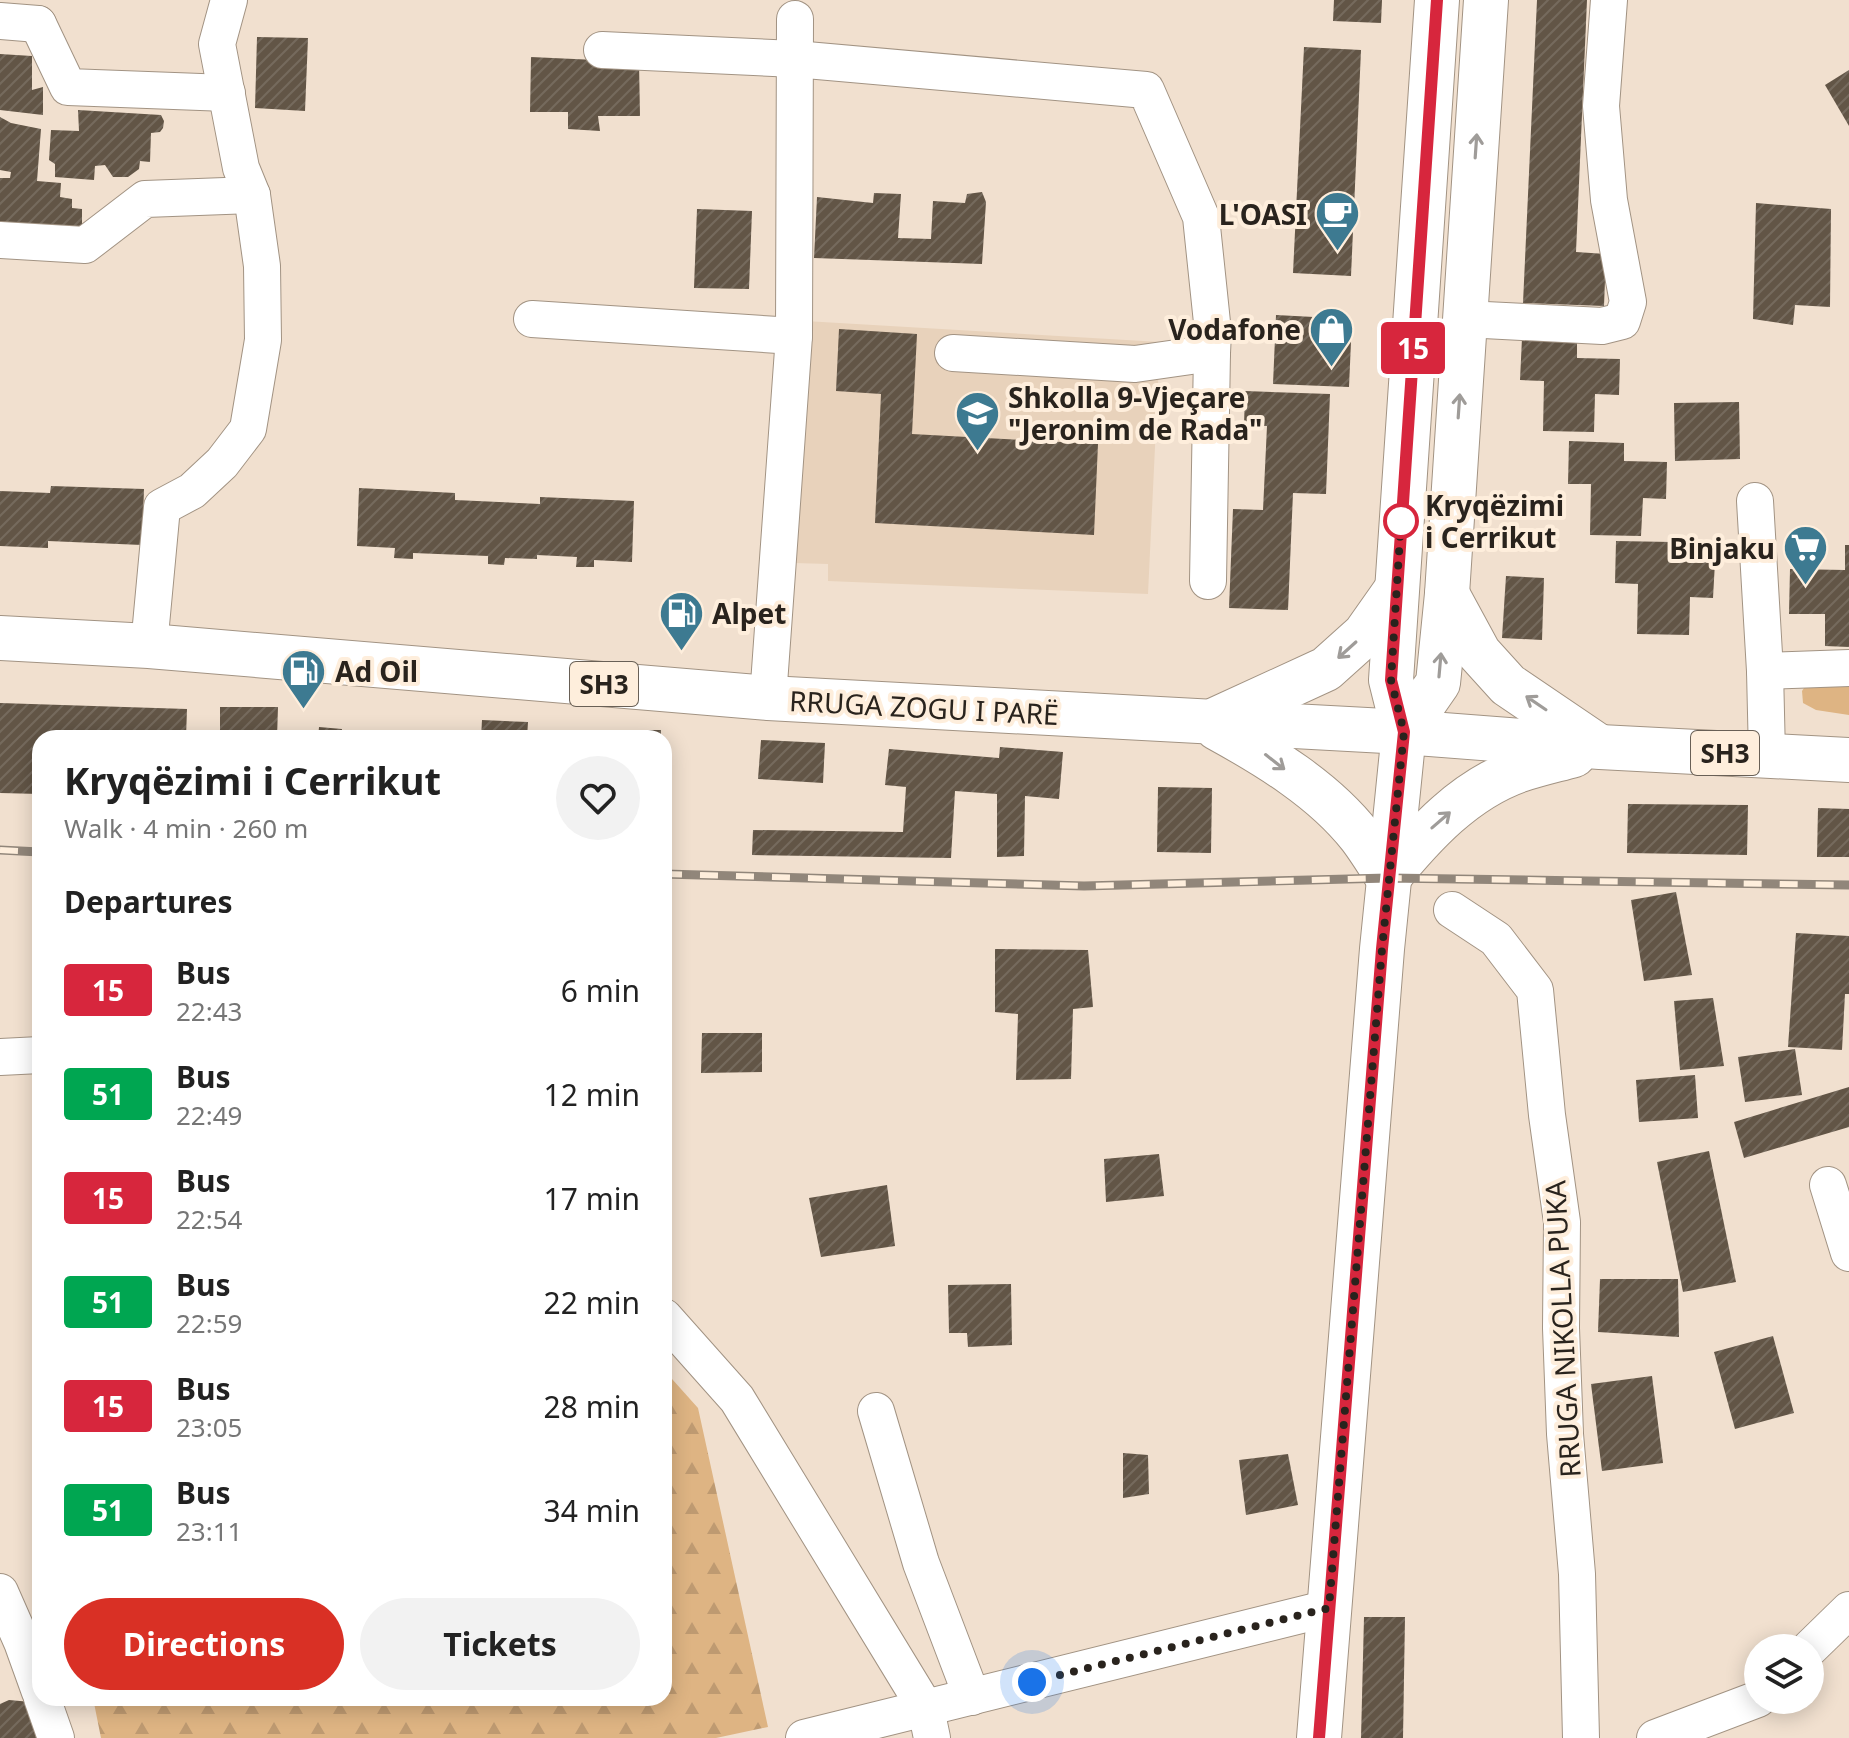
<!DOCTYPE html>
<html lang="en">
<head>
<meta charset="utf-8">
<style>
  body { margin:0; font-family:"Noto Sans",sans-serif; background:#f2f2f2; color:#222; height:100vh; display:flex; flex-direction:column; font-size:30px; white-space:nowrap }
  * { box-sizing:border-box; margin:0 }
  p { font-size:26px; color:#767676 }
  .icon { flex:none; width:44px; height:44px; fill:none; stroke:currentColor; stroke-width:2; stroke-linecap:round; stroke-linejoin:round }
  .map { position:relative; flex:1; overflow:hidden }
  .side { position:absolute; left:32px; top:730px; width:640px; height:976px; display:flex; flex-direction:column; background:#fff; border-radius:24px; box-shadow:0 4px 20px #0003 }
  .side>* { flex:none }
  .badge { padding:0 16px; border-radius:6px; font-size:28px; line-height:52px }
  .tools { position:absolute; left:1744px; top:1634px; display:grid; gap:16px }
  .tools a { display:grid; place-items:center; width:80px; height:80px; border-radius:50%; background:#fff; box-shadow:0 4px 20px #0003; font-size:40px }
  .you { position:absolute; width:40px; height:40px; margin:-20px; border:6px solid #fff; border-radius:50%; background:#1a73e8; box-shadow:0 0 0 12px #1a73e833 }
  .map>.badge { position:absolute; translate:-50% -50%; box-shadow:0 0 0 4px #fff }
  h2 { padding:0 32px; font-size:30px; line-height:72px }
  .round { display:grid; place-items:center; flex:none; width:84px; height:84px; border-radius:42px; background:#f2f2f2 }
  .headline { display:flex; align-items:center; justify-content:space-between; height:136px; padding:0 32px }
  h1 { font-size:38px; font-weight:700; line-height:60px }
  .cta { display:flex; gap:16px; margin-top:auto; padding:16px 32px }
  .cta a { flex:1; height:92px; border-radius:48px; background:#d93025; color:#fff; font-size:32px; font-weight:700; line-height:92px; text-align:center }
  .cta a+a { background:#f2f2f2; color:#222 }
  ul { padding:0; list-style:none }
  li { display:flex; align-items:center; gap:24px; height:104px; padding:0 32px }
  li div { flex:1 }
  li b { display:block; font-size:30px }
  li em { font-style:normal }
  li .badge { min-width:88px; font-weight:700; text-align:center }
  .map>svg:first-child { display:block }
  .built { fill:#e8d2bb }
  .grass { fill:#deb483 }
  .forest { fill:url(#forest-firs) }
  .building { fill:url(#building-hatch) }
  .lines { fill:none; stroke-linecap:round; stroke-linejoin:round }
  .minor-casing { stroke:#a29383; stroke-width:38 }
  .major-casing { stroke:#a29383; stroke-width:46 }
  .minor { stroke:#fff; stroke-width:36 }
  .major { stroke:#fff; stroke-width:44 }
  .rail-casing { stroke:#91867a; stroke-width:9 }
  .rail { stroke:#feeedc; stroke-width:6; stroke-dasharray:18; stroke-linecap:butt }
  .oneway { stroke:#9f9c99 }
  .line-casing { stroke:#fff; stroke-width:18 }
  .line { stroke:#d7263d; stroke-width:12 }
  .walk { stroke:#29231d; stroke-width:8; stroke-dasharray:0 14.4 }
  .stop-dot { fill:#fff; stroke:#d7263d; stroke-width:4 }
  .labels { text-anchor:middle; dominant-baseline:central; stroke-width:8; stroke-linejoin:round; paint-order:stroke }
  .shield { fill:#feeedc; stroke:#696056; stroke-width:2 }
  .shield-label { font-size:26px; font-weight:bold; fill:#29231d }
  .poi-label { font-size:28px; font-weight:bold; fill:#29231d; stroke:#feeedc; text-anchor:end }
  .stop-label { font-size:28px; font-weight:bold; fill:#29231d; stroke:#feeedc; text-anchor:start }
  .street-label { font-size:28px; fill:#29231d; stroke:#feeedc }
</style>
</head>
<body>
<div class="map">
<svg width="1849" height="1738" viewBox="0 0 1849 1738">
  <defs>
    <pattern id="forest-firs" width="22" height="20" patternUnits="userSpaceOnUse" patternTransform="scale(2)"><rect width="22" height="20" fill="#deb483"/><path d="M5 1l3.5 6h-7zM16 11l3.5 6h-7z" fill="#be9a71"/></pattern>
    <pattern id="building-hatch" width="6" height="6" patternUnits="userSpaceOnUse" patternTransform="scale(2)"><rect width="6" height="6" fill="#625546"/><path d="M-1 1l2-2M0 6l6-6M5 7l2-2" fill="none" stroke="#756a5d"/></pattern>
  </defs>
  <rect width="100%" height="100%" fill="#f1e0cf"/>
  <polygon class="built" points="805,321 1160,342 1148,594 828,581 828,564 794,563"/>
  <polygon class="grass" points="1849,679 1849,715 1816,710 1803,703 1802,691 1806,685"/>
  <polygon class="forest" points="664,1370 698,1408 768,1727 716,1738 101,1738 93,1698 664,1698"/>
  <g class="building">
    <polygon points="1334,0 1382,0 1381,23 1333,21"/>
    <polygon points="1537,0 1587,0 1576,252 1606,254 1604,306 1523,303"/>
    <polygon points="257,37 308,38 305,111 255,108"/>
    <polygon points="1304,47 1361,50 1351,276 1293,273"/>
    <polygon points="0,54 32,56 32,90 43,87 43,115 0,110"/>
    <polygon points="531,57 639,62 640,116 598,116 600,131 568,129 568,112 530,112"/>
    <polygon points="1849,70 1849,126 1825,85"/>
    <polygon points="78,110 161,115 164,121 163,128 160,132 151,133 150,162 140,161 139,169 128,177 113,177 105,165 95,166 94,180 55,177 55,164 49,160 51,130 79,131"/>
    <polygon points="0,117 11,123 41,129 37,181 61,183 60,197 72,199 72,208 82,209 82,229 0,231 0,178 10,178 11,172 0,170"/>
    <polygon points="982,192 986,202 982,264 814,258 817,197 873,203 874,193 901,194 898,238 931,239 933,201 965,203 967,194"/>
    <polygon points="1756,203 1831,209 1830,307 1795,305 1793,325 1753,319"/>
    <polygon points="697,209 752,211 749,289 694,288"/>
    <polygon points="1276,315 1352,319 1349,387 1273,384"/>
    <polygon points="839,329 917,334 912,434 1098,444 1094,535 875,523 881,394 836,391"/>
    <polygon points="1522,338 1577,339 1577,358 1620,359 1619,395 1595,394 1594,432 1543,431 1544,381 1520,380"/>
    <polygon points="1245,391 1330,394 1326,494 1293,493 1288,610 1229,608 1233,509 1263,510 1267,426 1244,426"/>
    <polygon points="1739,402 1740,459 1675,461 1674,403"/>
    <polygon points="1569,441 1624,443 1624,461 1667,462 1666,499 1643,498 1641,536 1590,535 1591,484 1568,484"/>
    <polygon points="51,486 144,489 142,545 48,541 48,548 0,546 0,491 50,493"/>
    <polygon points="359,488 455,493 455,500 540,504 540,497 634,501 632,562 594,560 594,567 576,567 577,557 537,555 537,559 505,558 504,565 488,564 488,556 413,553 413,559 394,558 395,548 357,546"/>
    <polygon points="1616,541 1672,542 1671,561 1715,562 1713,598 1690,597 1689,635 1637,634 1638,584 1615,583"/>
    <polygon points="1845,545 1849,545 1849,647 1825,646 1825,614 1789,614 1790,569 1845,570"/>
    <polygon points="1506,576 1544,578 1542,640 1502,638"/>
    <polygon points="0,703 187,709 186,738 40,738 40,794 0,793"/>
    <polygon points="220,707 278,707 277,738 220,738"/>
    <polygon points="482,720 528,722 527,738 481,738"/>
    <polygon points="319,727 342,729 341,738 318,738"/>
    <polygon points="590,730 661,730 661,738 589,738"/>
    <polygon points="761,740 825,743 823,783 758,779"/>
    <polygon points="1000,747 1063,752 1059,799 1025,796 1024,856 997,857 997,794 955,791 951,858 752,855 753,830 903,832 906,787 885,785 889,749 999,758"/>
    <polygon points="1158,787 1212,788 1211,853 1157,852"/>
    <polygon points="1628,804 1748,805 1747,855 1627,853"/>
    <polygon points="1818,808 1849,809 1849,857 1817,857"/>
    <polygon points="1676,892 1692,975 1644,981 1631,900"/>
    <polygon points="1796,933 1849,936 1849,994 1845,994 1842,1050 1788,1047"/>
    <polygon points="995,949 1088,950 1093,1007 1073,1009 1071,1079 1016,1080 1018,1014 995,1012"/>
    <polygon points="1713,998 1724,1066 1680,1070 1674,1001"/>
    <polygon points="702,1033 762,1033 762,1072 701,1073"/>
    <polygon points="1795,1049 1802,1095 1745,1102 1738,1057"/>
    <polygon points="1695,1075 1698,1118 1639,1122 1636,1080"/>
    <polygon points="1849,1087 1849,1127 1744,1158 1734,1122"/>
    <polygon points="1709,1151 1736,1282 1683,1292 1657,1162"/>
    <polygon points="1159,1154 1164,1196 1106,1202 1104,1159"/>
    <polygon points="887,1185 895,1246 821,1257 809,1198"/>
    <polygon points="1600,1279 1678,1279 1679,1337 1598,1332"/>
    <polygon points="1011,1284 1012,1345 968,1347 967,1333 949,1333 948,1285"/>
    <polygon points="1773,1336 1794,1413 1735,1429 1714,1352"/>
    <polygon points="1652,1376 1663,1463 1602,1471 1591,1384"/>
    <polygon points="1123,1453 1148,1455 1149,1494 1123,1498"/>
    <polygon points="1288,1454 1298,1505 1246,1515 1239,1460"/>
    <polygon points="1364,1617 1405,1617 1403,1738 1361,1738"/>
    <polygon points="9,1700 31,1702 36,1738 0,1738 0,1704"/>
  </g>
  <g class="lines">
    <defs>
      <g id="minor">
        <polyline points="0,21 38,24"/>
        <polyline points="38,24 68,87 227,93"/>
        <polyline points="602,50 795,59 1146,90 1201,217 1213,332 1212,353 1135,364 953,353"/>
        <polyline points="0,240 85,245 145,199 252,195"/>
        <polyline points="532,319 794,336"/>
        <polyline points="1465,319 1602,326 1622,321 1628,302 1609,200 1601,106 1609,0"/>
        <polyline points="1755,501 1765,671 1767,755"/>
        <polyline points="1208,581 1212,353"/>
        <polyline points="149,646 162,507 192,491 222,463 248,429 263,340 262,266 252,195 241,168 217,44 229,0"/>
        <polyline points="1765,671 1849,668"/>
        <polyline points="768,698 794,336 795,19"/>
        <polyline points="1452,910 1496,939 1535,990 1547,1115 1562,1222 1561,1328 1565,1434 1577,1574 1581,1738"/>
        <polyline points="0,1057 40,1055"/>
        <polyline points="1828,1185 1849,1253"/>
        <polyline points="664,1317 737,1399 926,1709 932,1738"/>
        <polyline points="876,1411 921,1563 972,1697"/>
        <polyline points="0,1592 22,1642 40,1692"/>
        <polyline points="1810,1648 1849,1610"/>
        <polyline points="42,1698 56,1738"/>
        <polyline points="804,1738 1329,1608"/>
        <polyline points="1655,1738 1758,1699"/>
      </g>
      <g id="major">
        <polyline points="1447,594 1479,653 1508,685 1598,746"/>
        <polyline points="0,638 149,646 768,698 1404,732 1600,747 1849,760"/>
        <polyline points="1217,719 1326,669 1365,634 1396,590"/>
        <path d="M1217,728C1268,756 1324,790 1360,836C1370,849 1379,864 1388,878C1424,834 1465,789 1520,770C1538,764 1556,760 1574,755"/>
        <polyline points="1404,732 1438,683 1447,594 1486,0"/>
        <polyline points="1319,1738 1382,949 1404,732 1391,680 1437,0"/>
      </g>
    </defs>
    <use href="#minor" class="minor-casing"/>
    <use href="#major" class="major-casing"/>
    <use href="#minor" class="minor"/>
    <use href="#major" class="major"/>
    <defs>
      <g id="rail">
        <polyline points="0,850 40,852"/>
        <polyline points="664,874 1084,886 1388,878 1849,885"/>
      </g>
    </defs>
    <use href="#rail" class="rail-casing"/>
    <use href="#rail" class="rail"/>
  </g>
  <defs><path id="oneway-shaft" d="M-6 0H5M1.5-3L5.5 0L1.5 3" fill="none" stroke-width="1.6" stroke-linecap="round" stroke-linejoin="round" transform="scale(2)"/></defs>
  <g class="oneway">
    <use href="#oneway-shaft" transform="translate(1476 146) rotate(-86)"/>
    <use href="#oneway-shaft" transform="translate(1459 406) rotate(-86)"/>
    <use href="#oneway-shaft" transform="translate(1347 650) rotate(138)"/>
    <use href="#oneway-shaft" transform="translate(1440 665) rotate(-85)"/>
    <use href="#oneway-shaft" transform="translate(1536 703) rotate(-146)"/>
    <use href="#oneway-shaft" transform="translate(1275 762) rotate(38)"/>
    <use href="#oneway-shaft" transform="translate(1441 820) rotate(-41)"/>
  </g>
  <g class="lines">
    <defs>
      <polyline id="line" points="1319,1738 1382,949 1404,732 1391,680 1437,0"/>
    </defs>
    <use href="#line" class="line-casing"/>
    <use href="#line" class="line"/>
    <polyline class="walk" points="1032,1682 1329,1608 1382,949 1404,732 1391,680 1401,521"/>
  </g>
  <defs>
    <symbol id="cafe-pin" viewBox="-11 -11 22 30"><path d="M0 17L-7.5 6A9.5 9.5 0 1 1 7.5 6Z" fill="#3d7a91" stroke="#feeedc"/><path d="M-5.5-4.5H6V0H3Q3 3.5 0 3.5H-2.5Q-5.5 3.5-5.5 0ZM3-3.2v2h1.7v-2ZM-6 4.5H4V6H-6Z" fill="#fff"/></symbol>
    <symbol id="shop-pin" viewBox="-11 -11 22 30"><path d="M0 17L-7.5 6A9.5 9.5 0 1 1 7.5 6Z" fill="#3d7a91" stroke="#feeedc"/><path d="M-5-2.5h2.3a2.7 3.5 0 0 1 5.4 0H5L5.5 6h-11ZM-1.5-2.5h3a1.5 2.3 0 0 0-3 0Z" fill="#fff"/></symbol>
    <symbol id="school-pin" viewBox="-11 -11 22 30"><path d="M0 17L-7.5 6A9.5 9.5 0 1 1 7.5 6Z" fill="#3d7a91" stroke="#feeedc"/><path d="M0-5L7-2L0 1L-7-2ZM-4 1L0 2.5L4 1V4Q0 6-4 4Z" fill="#fff"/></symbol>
    <symbol id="supermarket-pin" viewBox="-11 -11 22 30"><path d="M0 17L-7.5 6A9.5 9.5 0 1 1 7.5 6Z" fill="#3d7a91" stroke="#feeedc"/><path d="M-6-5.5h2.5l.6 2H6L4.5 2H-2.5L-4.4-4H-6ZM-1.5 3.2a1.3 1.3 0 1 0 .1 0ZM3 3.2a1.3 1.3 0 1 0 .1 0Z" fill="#fff"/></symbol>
    <symbol id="fuel-pin" viewBox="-11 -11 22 30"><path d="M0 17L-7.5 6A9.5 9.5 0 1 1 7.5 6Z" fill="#3d7a91" stroke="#feeedc"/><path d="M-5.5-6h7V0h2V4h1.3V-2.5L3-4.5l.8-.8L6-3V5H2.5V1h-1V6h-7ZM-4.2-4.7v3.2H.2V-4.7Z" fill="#fff"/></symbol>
  </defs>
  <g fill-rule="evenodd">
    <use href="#cafe-pin" x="1312" y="188" width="51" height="69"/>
    <use href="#shop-pin" x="1306" y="304" width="51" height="69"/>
    <use href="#school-pin" x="952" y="388" width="51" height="69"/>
    <use href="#supermarket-pin" x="1780" y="522" width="51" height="69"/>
    <use href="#fuel-pin" x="656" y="588" width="51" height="69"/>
    <use href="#fuel-pin" x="278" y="646" width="51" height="69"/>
  </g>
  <circle class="stop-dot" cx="1401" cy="521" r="16"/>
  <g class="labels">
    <g class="shield">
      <rect x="570" y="662" width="68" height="44" rx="6"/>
      <rect x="1691" y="731" width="68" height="44" rx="6"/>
    </g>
    <g class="shield-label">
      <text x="604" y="684">SH3</text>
      <text x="1725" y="753">SH3</text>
    </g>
    <g class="poi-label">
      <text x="1307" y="214">L'OASI</text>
      <text x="1301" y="329">Vodafone</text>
      <text x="1008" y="397" text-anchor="start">Shkolla 9-Vjeçare<tspan x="1008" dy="32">"Jeronim de Rada"</tspan></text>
      <text x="1775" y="548">Binjaku</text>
      <text x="712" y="613" text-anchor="start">Alpet</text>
      <text x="335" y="671" text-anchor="start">Ad Oil</text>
    </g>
    <g class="stop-label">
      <text x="1425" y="505">Kryqëzimi<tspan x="1425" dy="32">i Cerrikut</tspan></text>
    </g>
    <g class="street-label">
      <text transform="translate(924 707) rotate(3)">RRUGA ZOGU I PARË</text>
      <text transform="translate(1562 1329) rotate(-93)">RRUGA NIKOLLA PUKA</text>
    </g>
  </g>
</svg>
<div class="tools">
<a><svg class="icon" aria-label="layers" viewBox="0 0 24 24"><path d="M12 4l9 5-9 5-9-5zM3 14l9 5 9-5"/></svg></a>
</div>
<div class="you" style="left:1032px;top:1682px"></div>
<b class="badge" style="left:1413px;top:348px;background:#d7263d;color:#fff">15</b>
<section class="side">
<div class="headline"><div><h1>Kryqëzimi i Cerrikut</h1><p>Walk · 4 min · 260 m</p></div><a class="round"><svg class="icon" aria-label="heart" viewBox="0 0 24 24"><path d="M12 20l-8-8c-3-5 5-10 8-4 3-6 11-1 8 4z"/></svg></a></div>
<h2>Departures</h2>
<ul>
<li><span class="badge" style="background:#d7263d;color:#fff">15</span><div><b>Bus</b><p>22:43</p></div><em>6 min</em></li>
<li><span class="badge" style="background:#00a651;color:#fff">51</span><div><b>Bus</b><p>22:49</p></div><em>12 min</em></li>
<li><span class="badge" style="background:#d7263d;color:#fff">15</span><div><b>Bus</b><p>22:54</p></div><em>17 min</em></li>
<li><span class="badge" style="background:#00a651;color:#fff">51</span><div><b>Bus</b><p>22:59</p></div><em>22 min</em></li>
<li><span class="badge" style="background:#d7263d;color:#fff">15</span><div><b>Bus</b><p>23:05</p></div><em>28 min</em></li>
<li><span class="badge" style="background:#00a651;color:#fff">51</span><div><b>Bus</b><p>23:11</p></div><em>34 min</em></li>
</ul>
<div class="cta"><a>Directions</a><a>Tickets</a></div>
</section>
</div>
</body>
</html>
